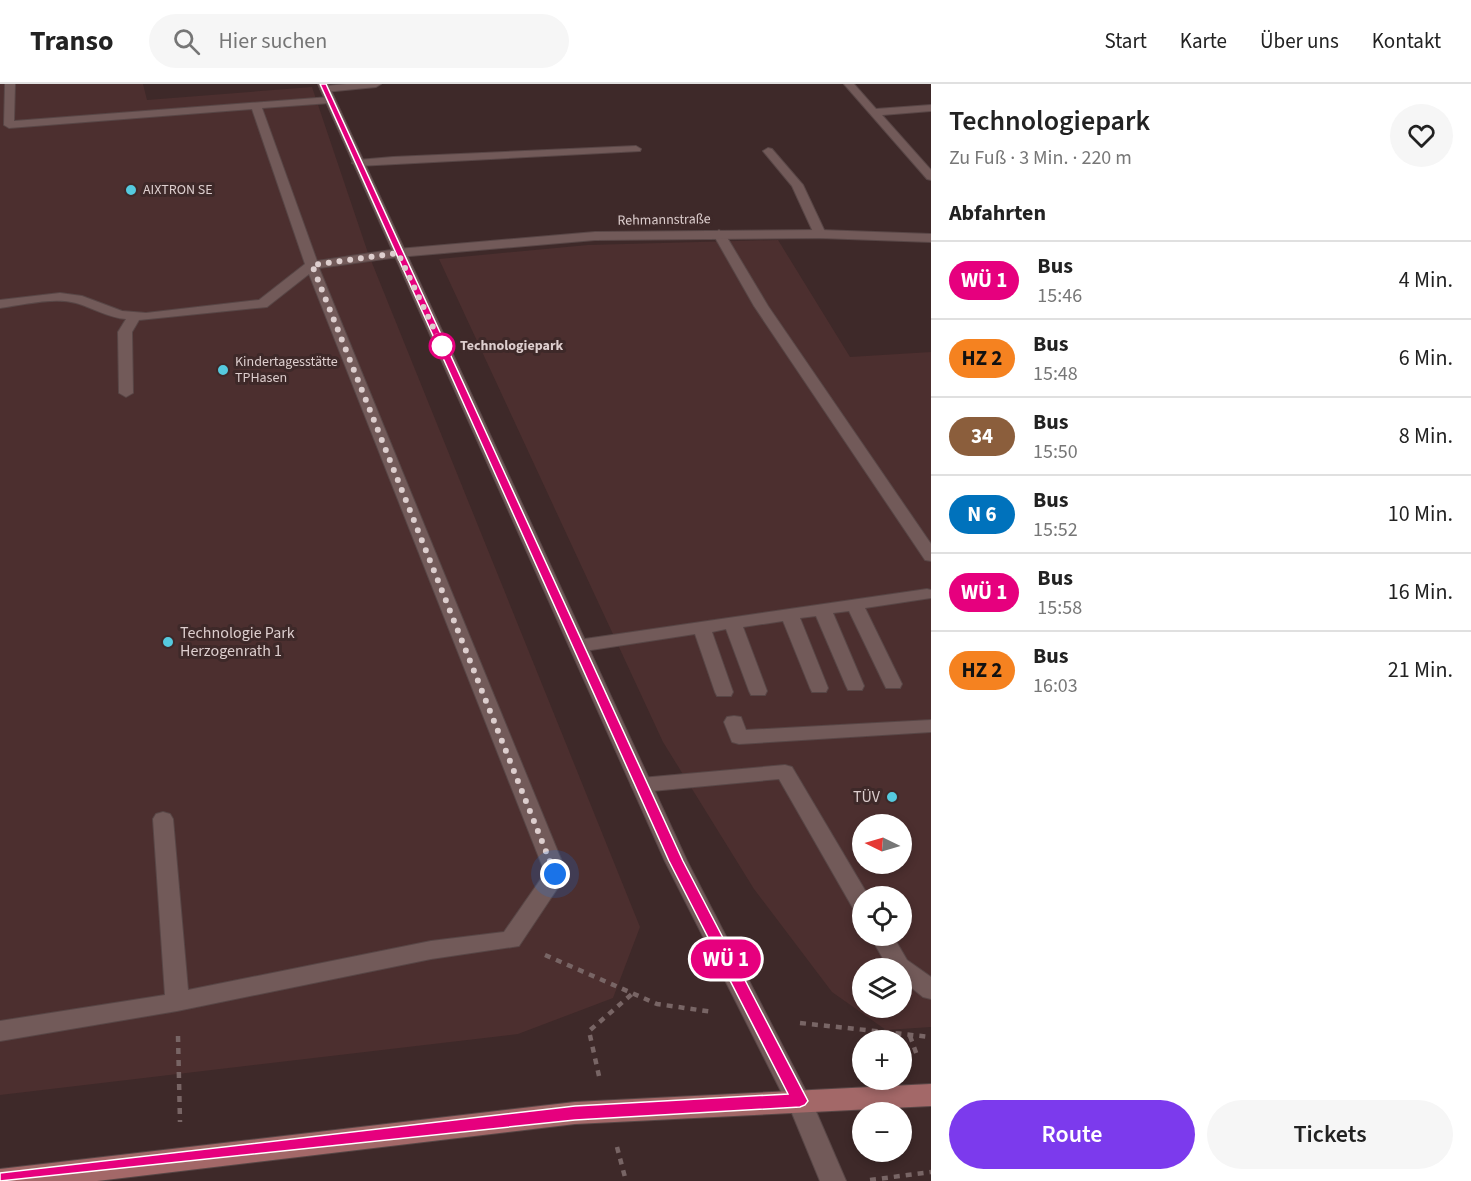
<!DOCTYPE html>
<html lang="de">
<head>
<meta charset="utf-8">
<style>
  body { margin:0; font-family:"Source Sans 3",sans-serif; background:#f6f6f6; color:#222; height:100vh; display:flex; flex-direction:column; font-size:22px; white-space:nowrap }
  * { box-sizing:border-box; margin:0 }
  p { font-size:20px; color:#767676 }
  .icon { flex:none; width:33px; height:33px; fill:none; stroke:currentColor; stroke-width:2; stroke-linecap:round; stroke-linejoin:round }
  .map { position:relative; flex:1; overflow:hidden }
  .sheet { display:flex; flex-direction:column; background:#fff; width:540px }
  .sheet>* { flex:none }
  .badge { padding:0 12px; border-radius:20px; font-size:21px; line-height:39px }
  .needle { width:39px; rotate:275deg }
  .controls { position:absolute; left:852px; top:730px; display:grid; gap:12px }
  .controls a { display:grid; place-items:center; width:60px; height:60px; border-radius:50%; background:#fff; box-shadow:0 3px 9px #0003; font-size:30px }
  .you { position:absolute; width:30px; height:30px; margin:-15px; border:4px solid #fff; border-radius:50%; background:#1a73e8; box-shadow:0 0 0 9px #1a73e833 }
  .map>.badge { position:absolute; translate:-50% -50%; box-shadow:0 0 0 3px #fff }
  h2 { padding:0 18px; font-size:22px; line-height:54px }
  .round { display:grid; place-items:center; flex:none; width:63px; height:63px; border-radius:32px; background:#f6f6f6 }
  .headline { display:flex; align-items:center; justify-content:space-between; height:102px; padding:0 18px }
  h1 { font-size:28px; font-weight:600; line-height:45px }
  .primary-button { display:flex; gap:12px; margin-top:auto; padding:12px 18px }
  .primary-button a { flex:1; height:69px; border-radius:36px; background:#7c3aed; color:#fff; font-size:24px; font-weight:600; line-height:69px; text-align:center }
  .primary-button a+a { background:#f6f6f6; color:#222 }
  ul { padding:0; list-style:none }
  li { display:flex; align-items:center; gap:18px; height:78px; padding:0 18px; border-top:2px solid #e0e0e0 }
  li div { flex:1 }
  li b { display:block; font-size:22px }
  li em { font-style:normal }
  li .badge { min-width:66px; font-weight:700; text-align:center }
  header { display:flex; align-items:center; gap:36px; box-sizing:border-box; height:84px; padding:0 30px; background:#fff; border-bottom:2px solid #e0e0e0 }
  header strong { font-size:28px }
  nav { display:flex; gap:33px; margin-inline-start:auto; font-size:21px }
  .search { width:420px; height:54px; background:#f6f6f6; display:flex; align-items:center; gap:15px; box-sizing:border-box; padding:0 21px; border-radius:33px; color:#767676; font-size:22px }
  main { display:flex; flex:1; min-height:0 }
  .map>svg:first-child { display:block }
  .built { fill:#4c2f2f; fill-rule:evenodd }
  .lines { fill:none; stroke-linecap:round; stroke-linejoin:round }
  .service-casing { stroke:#584646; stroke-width:2 }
  .minor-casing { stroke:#584646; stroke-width:2 }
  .tertiary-casing { stroke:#584646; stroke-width:2 }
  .primary-casing { stroke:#584646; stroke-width:2 }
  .path { stroke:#786565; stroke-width:4.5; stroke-dasharray:6 6; stroke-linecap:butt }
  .service { fill:#725a59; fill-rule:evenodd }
  .minor { fill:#725a59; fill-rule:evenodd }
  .tertiary { fill:#725a59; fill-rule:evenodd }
  .primary { fill:#a36868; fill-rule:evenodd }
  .line { fill:#e6007e; stroke:#fff; stroke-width:1.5 }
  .walk { stroke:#ddcece; stroke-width:6; stroke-dasharray:0 10.8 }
  .poi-dot { fill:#55cadf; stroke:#3e2929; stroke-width:2 }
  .stop-dot { fill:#fff; stroke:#e6007e; stroke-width:3 }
  .labels { text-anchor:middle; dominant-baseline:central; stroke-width:6; stroke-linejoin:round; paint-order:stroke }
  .far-poi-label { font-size:14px; fill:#ddcece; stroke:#3e2929; text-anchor:start }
  .far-street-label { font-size:14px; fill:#ddcece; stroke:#3e2929 }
  .far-stop-label { font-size:14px; font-weight:bold; fill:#ddcece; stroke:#3e2929; text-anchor:start }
  .poi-label { font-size:16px; fill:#ddcece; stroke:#3e2929; text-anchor:start }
</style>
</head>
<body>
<header>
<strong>Transo</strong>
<div class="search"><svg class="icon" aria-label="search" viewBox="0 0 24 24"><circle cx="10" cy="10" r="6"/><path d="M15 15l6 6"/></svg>Hier suchen</div>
<nav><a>Start</a><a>Karte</a><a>Über uns</a><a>Kontakt</a></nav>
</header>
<main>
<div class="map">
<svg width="931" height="1097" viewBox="0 0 931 1097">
  <rect width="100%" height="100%" fill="#3e2929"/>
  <g class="built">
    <polygon points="0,0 143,0 147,16 312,3 368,169 640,843 613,914 518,950 0,1011"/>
    <path d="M778,156L850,273L931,268V943L886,946L832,908L754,805L663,658L439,175L588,161ZM862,741H902V780H862ZM862,813H902V852H862ZM862,885H902V924H862Z"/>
  </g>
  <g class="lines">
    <defs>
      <g id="service">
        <path d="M5,0H15L14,37L330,13L335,16L330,19L262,24L317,177L398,165L404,169L398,173L319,184L567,790L519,862L431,875L177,927L0,957V937L165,911L153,735L156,730L163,728L170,730L173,735L188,906L431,857L504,848L545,789L309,190L267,223L139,236L132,248L133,309L126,313L119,309L118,248L126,235C109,234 93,224 76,219C53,213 23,221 0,224V216L60,209L82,212L122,227L146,229L259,216L305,180L252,25L9,44L4,41Z"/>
        <polygon points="346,0 381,0 376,3 325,8 320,5 325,2"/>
        <polygon points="636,62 641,65 640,67 358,82 352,79 358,76 393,73"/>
        <polygon points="768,64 772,65 803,101 826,150 824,153 820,154 814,150 792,102 763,67"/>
        <polygon points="719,146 725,150 768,222 931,460 931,477 925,476 754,222 713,150"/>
        <polygon points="927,505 931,506 931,514 865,524 902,600 900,604 886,604 884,600 849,527 833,529 864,602 862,606 848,606 846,602 816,532 800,534 828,604 826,608 812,608 810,604 783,537 743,543 767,607 765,611 751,611 749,607 726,545 712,548 733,608 731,612 717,612 715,608 695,550 578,568 572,566 569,562 572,558 578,556"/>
        <polygon points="734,632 741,633 746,646 931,636 931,648 739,660 732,658 724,638 727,633"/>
        <polygon points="785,681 792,683 869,813 862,813 862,828 854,826 779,695 641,708 634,706 631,701 634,696 641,694"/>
        <polygon points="870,852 893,852 907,876 931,893 931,915 923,913 902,896 902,885 889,885"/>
      </g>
      <g id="minor">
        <polygon points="844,0 854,0 876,25 931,21 931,27 882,31 931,86 931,96 927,95"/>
        <polygon points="820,146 931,150 931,158 820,154 595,156 398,173 392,169 398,165 595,148"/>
        <polygon points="799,1006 808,1009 846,1097 820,1097 787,1017 790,1009"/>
      </g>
      <polygon id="tertiary" points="318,0 328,0 687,777 811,1017 808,1025 799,1028 790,1025 665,777"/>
      <polygon id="primary" points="931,1000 931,1022 575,1040 97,1097 0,1097 0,1085 575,1018"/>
    </defs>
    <use href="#service" class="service-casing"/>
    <use href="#minor" class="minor-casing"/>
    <use href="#tertiary" class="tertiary-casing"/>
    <use href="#primary" class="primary-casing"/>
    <g class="path">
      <polyline points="545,871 657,920 713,928"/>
      <polyline points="800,939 931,953"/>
      <polyline points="178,952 180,1038"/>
      <polyline points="910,952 918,974"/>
      <polyline points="599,992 589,947 632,910"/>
      <polyline points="617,1063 626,1097"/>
      <polyline points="870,1096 931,1088"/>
    </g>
    <use href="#service" class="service"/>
    <use href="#minor" class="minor"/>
    <use href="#tertiary" class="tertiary"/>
    <use href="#primary" class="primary"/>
  </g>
  <polygon class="line" points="320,0 326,0 683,777 808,1017 805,1021 800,1023 575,1036 0,1097 0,1089 575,1022 788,1010 669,777"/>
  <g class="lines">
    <polyline class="walk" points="442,262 398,169 312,181 555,790"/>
  </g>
  <g class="poi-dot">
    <circle cx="131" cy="106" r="6"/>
    <circle cx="223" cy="286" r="6"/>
    <circle cx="168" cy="558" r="6"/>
    <circle cx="892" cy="713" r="6"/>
  </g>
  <circle class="stop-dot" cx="442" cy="262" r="12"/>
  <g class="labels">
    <g class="far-poi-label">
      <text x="143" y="106">AIXTRON SE</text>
      <text x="235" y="278">Kindertagesstätte<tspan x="235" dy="16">TPHasen</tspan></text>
    </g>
    <g class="far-street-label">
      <text transform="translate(664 136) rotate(-1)">Rehmannstraße</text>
    </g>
    <g class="far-stop-label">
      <text x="460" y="262">Technologiepark</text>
    </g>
    <g class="poi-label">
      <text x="180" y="549">Technologie Park<tspan x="180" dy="18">Herzogenrath 1</tspan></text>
      <text x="880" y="713" text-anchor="end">TÜV</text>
    </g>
  </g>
</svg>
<div class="controls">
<a><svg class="needle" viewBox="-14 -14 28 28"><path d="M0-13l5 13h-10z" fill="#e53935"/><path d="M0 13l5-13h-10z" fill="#767676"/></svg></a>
<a><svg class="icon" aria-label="locate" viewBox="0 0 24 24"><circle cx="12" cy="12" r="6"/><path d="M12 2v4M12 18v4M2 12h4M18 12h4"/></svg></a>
<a><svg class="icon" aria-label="layers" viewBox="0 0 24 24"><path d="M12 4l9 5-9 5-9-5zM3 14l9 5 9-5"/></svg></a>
<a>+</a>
<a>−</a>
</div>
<div class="you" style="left:555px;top:790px"></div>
<b class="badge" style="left:726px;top:875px;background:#e6007e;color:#fff">WÜ 1</b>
</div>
<section class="sheet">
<div class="headline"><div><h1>Technologiepark</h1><p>Zu Fuß · 3 Min. · 220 m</p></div><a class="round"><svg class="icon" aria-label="heart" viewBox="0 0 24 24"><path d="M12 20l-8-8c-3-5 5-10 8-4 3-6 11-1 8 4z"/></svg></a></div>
<h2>Abfahrten</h2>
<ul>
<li><span class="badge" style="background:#e6007e;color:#fff">WÜ 1</span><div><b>Bus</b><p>15:46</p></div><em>4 Min.</em></li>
<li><span class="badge" style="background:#f58220;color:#111">HZ 2</span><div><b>Bus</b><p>15:48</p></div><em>6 Min.</em></li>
<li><span class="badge" style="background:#8b5e3c;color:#fff">34</span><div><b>Bus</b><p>15:50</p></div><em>8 Min.</em></li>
<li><span class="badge" style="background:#0072bc;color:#fff">N 6</span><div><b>Bus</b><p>15:52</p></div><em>10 Min.</em></li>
<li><span class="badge" style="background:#e6007e;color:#fff">WÜ 1</span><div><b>Bus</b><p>15:58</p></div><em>16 Min.</em></li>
<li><span class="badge" style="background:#f58220;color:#111">HZ 2</span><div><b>Bus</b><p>16:03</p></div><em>21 Min.</em></li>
</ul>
<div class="primary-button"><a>Route</a><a>Tickets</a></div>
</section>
</main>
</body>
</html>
